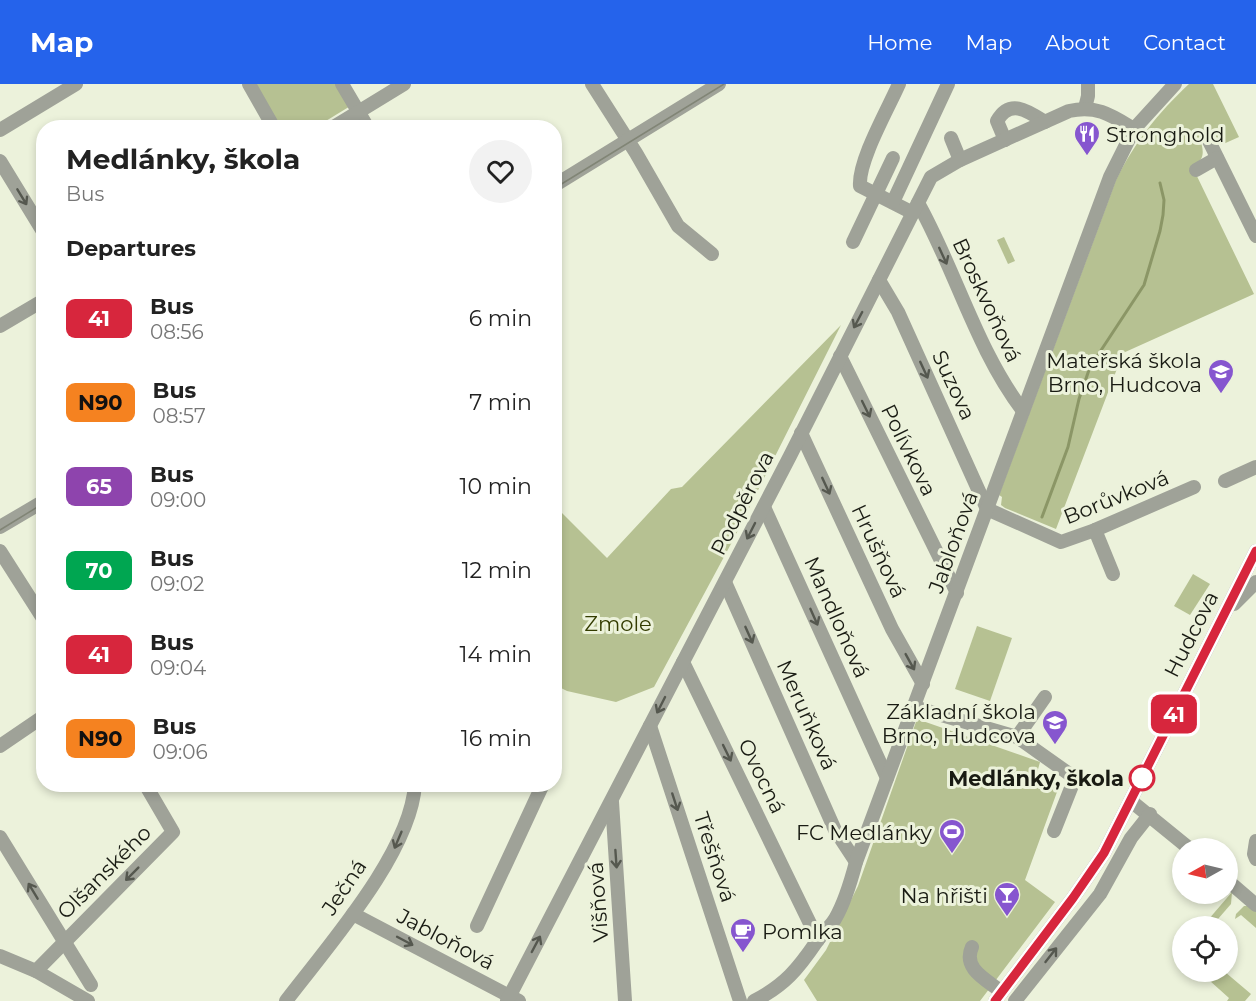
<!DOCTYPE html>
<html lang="en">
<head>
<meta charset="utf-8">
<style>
  body { margin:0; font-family:Montserrat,sans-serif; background:#f2f2f2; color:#222; height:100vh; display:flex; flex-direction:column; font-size:22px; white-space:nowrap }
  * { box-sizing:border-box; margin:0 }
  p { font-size:20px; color:#767676 }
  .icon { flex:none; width:33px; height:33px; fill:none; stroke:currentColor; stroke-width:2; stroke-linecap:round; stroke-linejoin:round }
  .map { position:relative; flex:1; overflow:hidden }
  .sheet { position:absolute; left:36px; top:36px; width:526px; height:672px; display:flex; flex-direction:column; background:#fff; border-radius:24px; box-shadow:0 3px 9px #0003 }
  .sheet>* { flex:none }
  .badge { padding:0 12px; border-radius:9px; font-size:21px; line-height:39px }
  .needle { width:39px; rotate:262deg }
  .buttons { position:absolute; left:1172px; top:754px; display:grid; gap:12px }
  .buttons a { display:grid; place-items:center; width:66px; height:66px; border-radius:50%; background:#fff; box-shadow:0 3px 9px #0003; font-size:30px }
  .map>.badge { position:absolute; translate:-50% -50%; box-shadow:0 0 0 3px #fff }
  h2 { padding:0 30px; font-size:22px; line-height:54px }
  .round { display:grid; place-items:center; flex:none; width:63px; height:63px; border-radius:32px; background:#f2f2f2 }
  .summary { display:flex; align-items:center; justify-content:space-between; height:102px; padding:0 30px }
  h1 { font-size:28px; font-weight:700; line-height:45px }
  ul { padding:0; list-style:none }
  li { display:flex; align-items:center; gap:18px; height:84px; padding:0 30px }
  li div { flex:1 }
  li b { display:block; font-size:22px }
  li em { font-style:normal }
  li .badge { min-width:66px; font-weight:700; text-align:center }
  header { display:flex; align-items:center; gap:36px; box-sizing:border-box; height:84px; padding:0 30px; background:#2563eb; color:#fff }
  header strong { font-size:28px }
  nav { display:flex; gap:33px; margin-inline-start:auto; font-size:21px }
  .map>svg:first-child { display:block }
  .green { fill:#b6c192 }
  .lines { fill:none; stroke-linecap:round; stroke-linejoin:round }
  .stream { stroke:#8b9666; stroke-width:3 }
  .minor { stroke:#9fa298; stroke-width:14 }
  .tram { stroke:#818576; stroke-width:1.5 }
  .oneway { stroke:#55584f }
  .line-casing { stroke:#fff; stroke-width:14 }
  .line { stroke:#d7263d; stroke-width:9 }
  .stop-dot { fill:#fff; stroke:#d7263d; stroke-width:3 }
  .labels { text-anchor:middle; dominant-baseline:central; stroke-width:6; stroke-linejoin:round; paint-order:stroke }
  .poi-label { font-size:21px; fill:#191b13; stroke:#ecf2db; text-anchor:end }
  .street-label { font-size:21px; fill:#191b13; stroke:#ecf2db }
  .park-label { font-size:21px; fill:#333c00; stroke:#ecf2db }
  .stop-label { font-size:21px; font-weight:bold; fill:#191b13; stroke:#ecf2db; text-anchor:end }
</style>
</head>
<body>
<header>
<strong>Map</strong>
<nav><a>Home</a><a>Map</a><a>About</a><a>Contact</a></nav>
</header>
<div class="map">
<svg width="1256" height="917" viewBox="0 0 1256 917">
  <rect width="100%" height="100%" fill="#ecf2db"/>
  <g class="green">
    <polygon points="255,0 339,0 352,21 316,43 278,43"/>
    <path d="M1189,0H1213L1239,53L1221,61L1214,49L1200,55C1204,68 1205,74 1193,84L1254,210L1123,269L1056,445L1005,424L1001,421L1002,413L999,411L1116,96C1135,58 1157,30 1189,0Z"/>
    <polygon points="1004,153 1015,177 1008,180 997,156"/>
    <polygon points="841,241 732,458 654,603 616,618 567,607 555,601 555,422 607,474 671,405 682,403"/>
    <polygon points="1193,490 1210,500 1190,531 1174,522"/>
    <polygon points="977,542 1012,554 990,617 955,605"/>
    <polygon points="917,635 1040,678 1037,689 1061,697 1025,796 1055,818 980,917 817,917 804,896 826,866 858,802"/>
    <polygon points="1232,808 1231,820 1211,843 1202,843"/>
    <polygon points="1244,822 1248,822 1256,826 1256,844 1241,831 1235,835 1236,830"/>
    <polygon points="1200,888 1225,888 1251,910 1245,917 1227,917 1229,914"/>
  </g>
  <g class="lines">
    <polyline class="stream" points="1042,433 1068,363 1079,315 1090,283 1144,201 1160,147 1163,131 1164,116 1160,99"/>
    <g class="minor">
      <polyline points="249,0 274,44"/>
      <polyline points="342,0 368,44"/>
      <polyline points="592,0 636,69 678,142 712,170"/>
      <path d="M899,0C888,25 858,77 860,102L913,129"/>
      <polyline points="1085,24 1088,12 1088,0"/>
      <polyline points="332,44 404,0"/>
      <polyline points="0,46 76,0"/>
      <polyline points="1207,53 1256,152"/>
      <polyline points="951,54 960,76"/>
      <path d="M1005,56L997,37C1010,14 1028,27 1045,38"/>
      <polyline points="0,77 44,149"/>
      <polyline points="1196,86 1217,74"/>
      <polyline points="555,101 719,0"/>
      <polyline points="893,118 948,0"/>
      <path d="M918,119C956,187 976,265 1023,327"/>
      <polyline points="853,158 893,74"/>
      <polyline points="879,196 898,228 987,425"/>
      <polyline points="0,242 44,216"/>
      <polyline points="840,272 957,509"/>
      <polyline points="801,349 892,545 923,600"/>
      <polyline points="1225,397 1256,383"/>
      <polyline points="764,423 887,694"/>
      <polyline points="987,425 1061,458 1095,446 1194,403"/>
      <polyline points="0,443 44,417"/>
      <polyline points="1095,446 1113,490"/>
      <polyline points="0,467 44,536"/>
      <polyline points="725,498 835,746 856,778"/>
      <polyline points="1234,520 1256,498"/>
      <polyline points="683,578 818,856"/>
      <polyline points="914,623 1017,653 1075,694 1054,747"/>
      <polyline points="650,642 740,917"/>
      <polyline points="1017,653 1045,613"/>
      <polyline points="0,662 44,632"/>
      <polyline points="1131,717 1190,765"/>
      <polyline points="612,718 625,917"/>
      <polyline points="0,753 91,901"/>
      <polyline points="1256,757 1254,770 1256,775"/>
      <polyline points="1227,796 1256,821"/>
      <polyline points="353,830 519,917"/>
      <polyline points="477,842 543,700"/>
      <path d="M972,863C962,885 987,896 1002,908"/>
      <polyline points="0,872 36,887 88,917"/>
      <polyline points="36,887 173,748 145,700"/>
      <path d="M286,917C327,863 411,769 415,700"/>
      <path d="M507,917L790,372L931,93L960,76L1069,27C1097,21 1111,31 1134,45"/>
      <path d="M754,917C785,901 798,885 817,857C823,849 830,843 835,835C845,818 851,797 856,778L1110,93L1134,45L1175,0"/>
      <polyline points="995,917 1073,814 1104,769 1256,467"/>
      <polyline points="1015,917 1100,810 1131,754 1150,730"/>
    </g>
    <g class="tram">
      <polyline points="555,104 724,0"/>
      <polyline points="0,446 44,419"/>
    </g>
  </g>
  <defs><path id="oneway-shaft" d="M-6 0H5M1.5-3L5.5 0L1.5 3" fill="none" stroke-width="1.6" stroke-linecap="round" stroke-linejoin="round" transform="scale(1.5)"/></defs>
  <g class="oneway">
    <use href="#oneway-shaft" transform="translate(22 113) rotate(59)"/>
    <use href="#oneway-shaft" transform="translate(943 172) rotate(65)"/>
    <use href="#oneway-shaft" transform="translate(858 236) rotate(118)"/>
    <use href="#oneway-shaft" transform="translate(924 286) rotate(65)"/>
    <use href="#oneway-shaft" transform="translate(866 325) rotate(64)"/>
    <use href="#oneway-shaft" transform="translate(826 402) rotate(65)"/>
    <use href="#oneway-shaft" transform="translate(751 447) rotate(117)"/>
    <use href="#oneway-shaft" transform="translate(814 533) rotate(66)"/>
    <use href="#oneway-shaft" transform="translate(749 551) rotate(66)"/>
    <use href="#oneway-shaft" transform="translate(910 578) rotate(61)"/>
    <use href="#oneway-shaft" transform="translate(661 621) rotate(117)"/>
    <use href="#oneway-shaft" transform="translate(727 669) rotate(64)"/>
    <use href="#oneway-shaft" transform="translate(675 718) rotate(72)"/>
    <use href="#oneway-shaft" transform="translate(398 756) rotate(113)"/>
    <use href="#oneway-shaft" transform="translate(616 775) rotate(86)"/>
    <use href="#oneway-shaft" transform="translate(132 790) rotate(135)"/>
    <use href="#oneway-shaft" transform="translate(33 807) rotate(-121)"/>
    <use href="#oneway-shaft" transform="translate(405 857) rotate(28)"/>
    <use href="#oneway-shaft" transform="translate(536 860) rotate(-62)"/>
    <use href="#oneway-shaft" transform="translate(1051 871) rotate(-52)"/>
  </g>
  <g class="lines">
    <defs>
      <polyline id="line" points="995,917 1073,814 1104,769 1256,467"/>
    </defs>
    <use href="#line" class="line-casing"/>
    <use href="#line" class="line"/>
  </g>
  <defs>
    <symbol id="restaurant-pin" viewBox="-11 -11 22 30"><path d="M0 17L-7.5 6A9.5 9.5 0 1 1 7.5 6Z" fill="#8656cf" stroke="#ecf2db"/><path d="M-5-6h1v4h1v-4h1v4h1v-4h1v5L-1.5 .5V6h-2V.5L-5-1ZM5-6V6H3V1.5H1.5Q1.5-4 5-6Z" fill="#fff"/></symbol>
    <symbol id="school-pin" viewBox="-11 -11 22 30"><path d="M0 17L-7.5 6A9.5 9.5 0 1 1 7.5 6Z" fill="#8656cf" stroke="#ecf2db"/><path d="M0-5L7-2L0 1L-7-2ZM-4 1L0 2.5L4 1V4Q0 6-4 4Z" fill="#fff"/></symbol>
    <symbol id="stadium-pin" viewBox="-11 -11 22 30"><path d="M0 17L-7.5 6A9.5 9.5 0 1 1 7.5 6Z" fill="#8656cf" stroke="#ecf2db"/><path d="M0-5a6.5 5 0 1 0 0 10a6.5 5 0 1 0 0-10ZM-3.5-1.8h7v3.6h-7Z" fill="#fff"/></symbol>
    <symbol id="bar-pin" viewBox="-11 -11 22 30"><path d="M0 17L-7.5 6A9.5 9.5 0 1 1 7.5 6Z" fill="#8656cf" stroke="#ecf2db"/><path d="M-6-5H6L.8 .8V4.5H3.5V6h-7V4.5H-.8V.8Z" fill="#fff"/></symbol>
    <symbol id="cafe-pin" viewBox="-11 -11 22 30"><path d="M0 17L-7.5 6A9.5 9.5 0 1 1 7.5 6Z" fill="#8656cf" stroke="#ecf2db"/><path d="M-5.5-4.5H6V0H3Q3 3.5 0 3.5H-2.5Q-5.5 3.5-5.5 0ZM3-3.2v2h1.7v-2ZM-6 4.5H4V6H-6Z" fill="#fff"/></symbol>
  </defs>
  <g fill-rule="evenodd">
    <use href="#restaurant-pin" x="1072" y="35" width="30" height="40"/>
    <use href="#school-pin" x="1206" y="273" width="30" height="40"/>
    <use href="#school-pin" x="1040" y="624" width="30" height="40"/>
    <use href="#stadium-pin" x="937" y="733" width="30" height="40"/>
    <use href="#bar-pin" x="992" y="796" width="30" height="40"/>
    <use href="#cafe-pin" x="728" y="832" width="30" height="40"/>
  </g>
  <circle class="stop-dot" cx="1142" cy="694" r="12"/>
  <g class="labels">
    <g class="poi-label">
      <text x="1106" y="50" text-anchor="start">Stronghold</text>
      <text x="1202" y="276">Mateřská škola<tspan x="1202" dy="24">Brno, Hudcova</tspan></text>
      <text x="1036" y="627">Základní škola<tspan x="1036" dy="24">Brno, Hudcova</tspan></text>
      <text x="932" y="748">FC Medlánky</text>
      <text x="988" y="811">Na hřišti</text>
      <text x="762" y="847" text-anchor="start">Pomlka</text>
    </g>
    <g class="street-label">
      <text transform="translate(987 216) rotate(65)">Broskvoňová</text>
      <text transform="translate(954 301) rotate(65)">Suzova</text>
      <text transform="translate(909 366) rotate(64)">Polívkova</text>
      <text transform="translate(1116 413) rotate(-22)">Borůvková</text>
      <text transform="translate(742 419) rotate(-63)">Podpěrova</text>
      <text transform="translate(953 458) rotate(-70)">Jabloňová</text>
      <text transform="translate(879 467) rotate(65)">Hrušňová</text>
      <text transform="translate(837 533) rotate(66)">Mandloňová</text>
      <text transform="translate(1191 550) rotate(-63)">Hudcova</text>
      <text transform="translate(807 631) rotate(66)">Meruňková</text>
      <text transform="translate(762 692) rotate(64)">Ovocná</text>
      <text transform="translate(715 773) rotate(72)">Třešňová</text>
      <text transform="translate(104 788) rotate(-45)">Olšanského</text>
      <text transform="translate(344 803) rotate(-56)">Ječná</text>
      <text transform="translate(598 818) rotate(-94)">Višňová</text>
      <text transform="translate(446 855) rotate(28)">Jabloňová</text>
    </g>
    <g class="park-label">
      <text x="618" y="539">Zmole</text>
    </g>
    <g class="stop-label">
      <text x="1124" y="694">Medlánky, škola</text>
    </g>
  </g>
</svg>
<div class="buttons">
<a><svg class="needle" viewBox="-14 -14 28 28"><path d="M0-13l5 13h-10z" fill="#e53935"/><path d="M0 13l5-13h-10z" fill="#767676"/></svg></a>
<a><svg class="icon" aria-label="locate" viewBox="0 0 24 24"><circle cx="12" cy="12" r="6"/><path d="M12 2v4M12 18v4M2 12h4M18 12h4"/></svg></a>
</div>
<b class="badge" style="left:1174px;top:630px;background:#d7263d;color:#fff">41</b>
<section class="sheet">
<div class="summary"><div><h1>Medlánky, škola</h1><p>Bus</p></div><a class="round"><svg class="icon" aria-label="heart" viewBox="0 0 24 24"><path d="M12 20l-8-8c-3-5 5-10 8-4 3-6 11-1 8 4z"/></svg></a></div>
<h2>Departures</h2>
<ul>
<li><span class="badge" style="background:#d7263d;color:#fff">41</span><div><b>Bus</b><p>08:56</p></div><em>6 min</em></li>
<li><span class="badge" style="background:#f58220;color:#111">N90</span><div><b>Bus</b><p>08:57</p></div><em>7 min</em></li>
<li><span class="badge" style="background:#8e44ad;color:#fff">65</span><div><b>Bus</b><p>09:00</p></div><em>10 min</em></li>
<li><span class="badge" style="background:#00a651;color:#fff">70</span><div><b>Bus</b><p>09:02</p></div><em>12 min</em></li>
<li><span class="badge" style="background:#d7263d;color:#fff">41</span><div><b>Bus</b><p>09:04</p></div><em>14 min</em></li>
<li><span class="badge" style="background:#f58220;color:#111">N90</span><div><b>Bus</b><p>09:06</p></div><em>16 min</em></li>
</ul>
</section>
</div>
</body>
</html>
